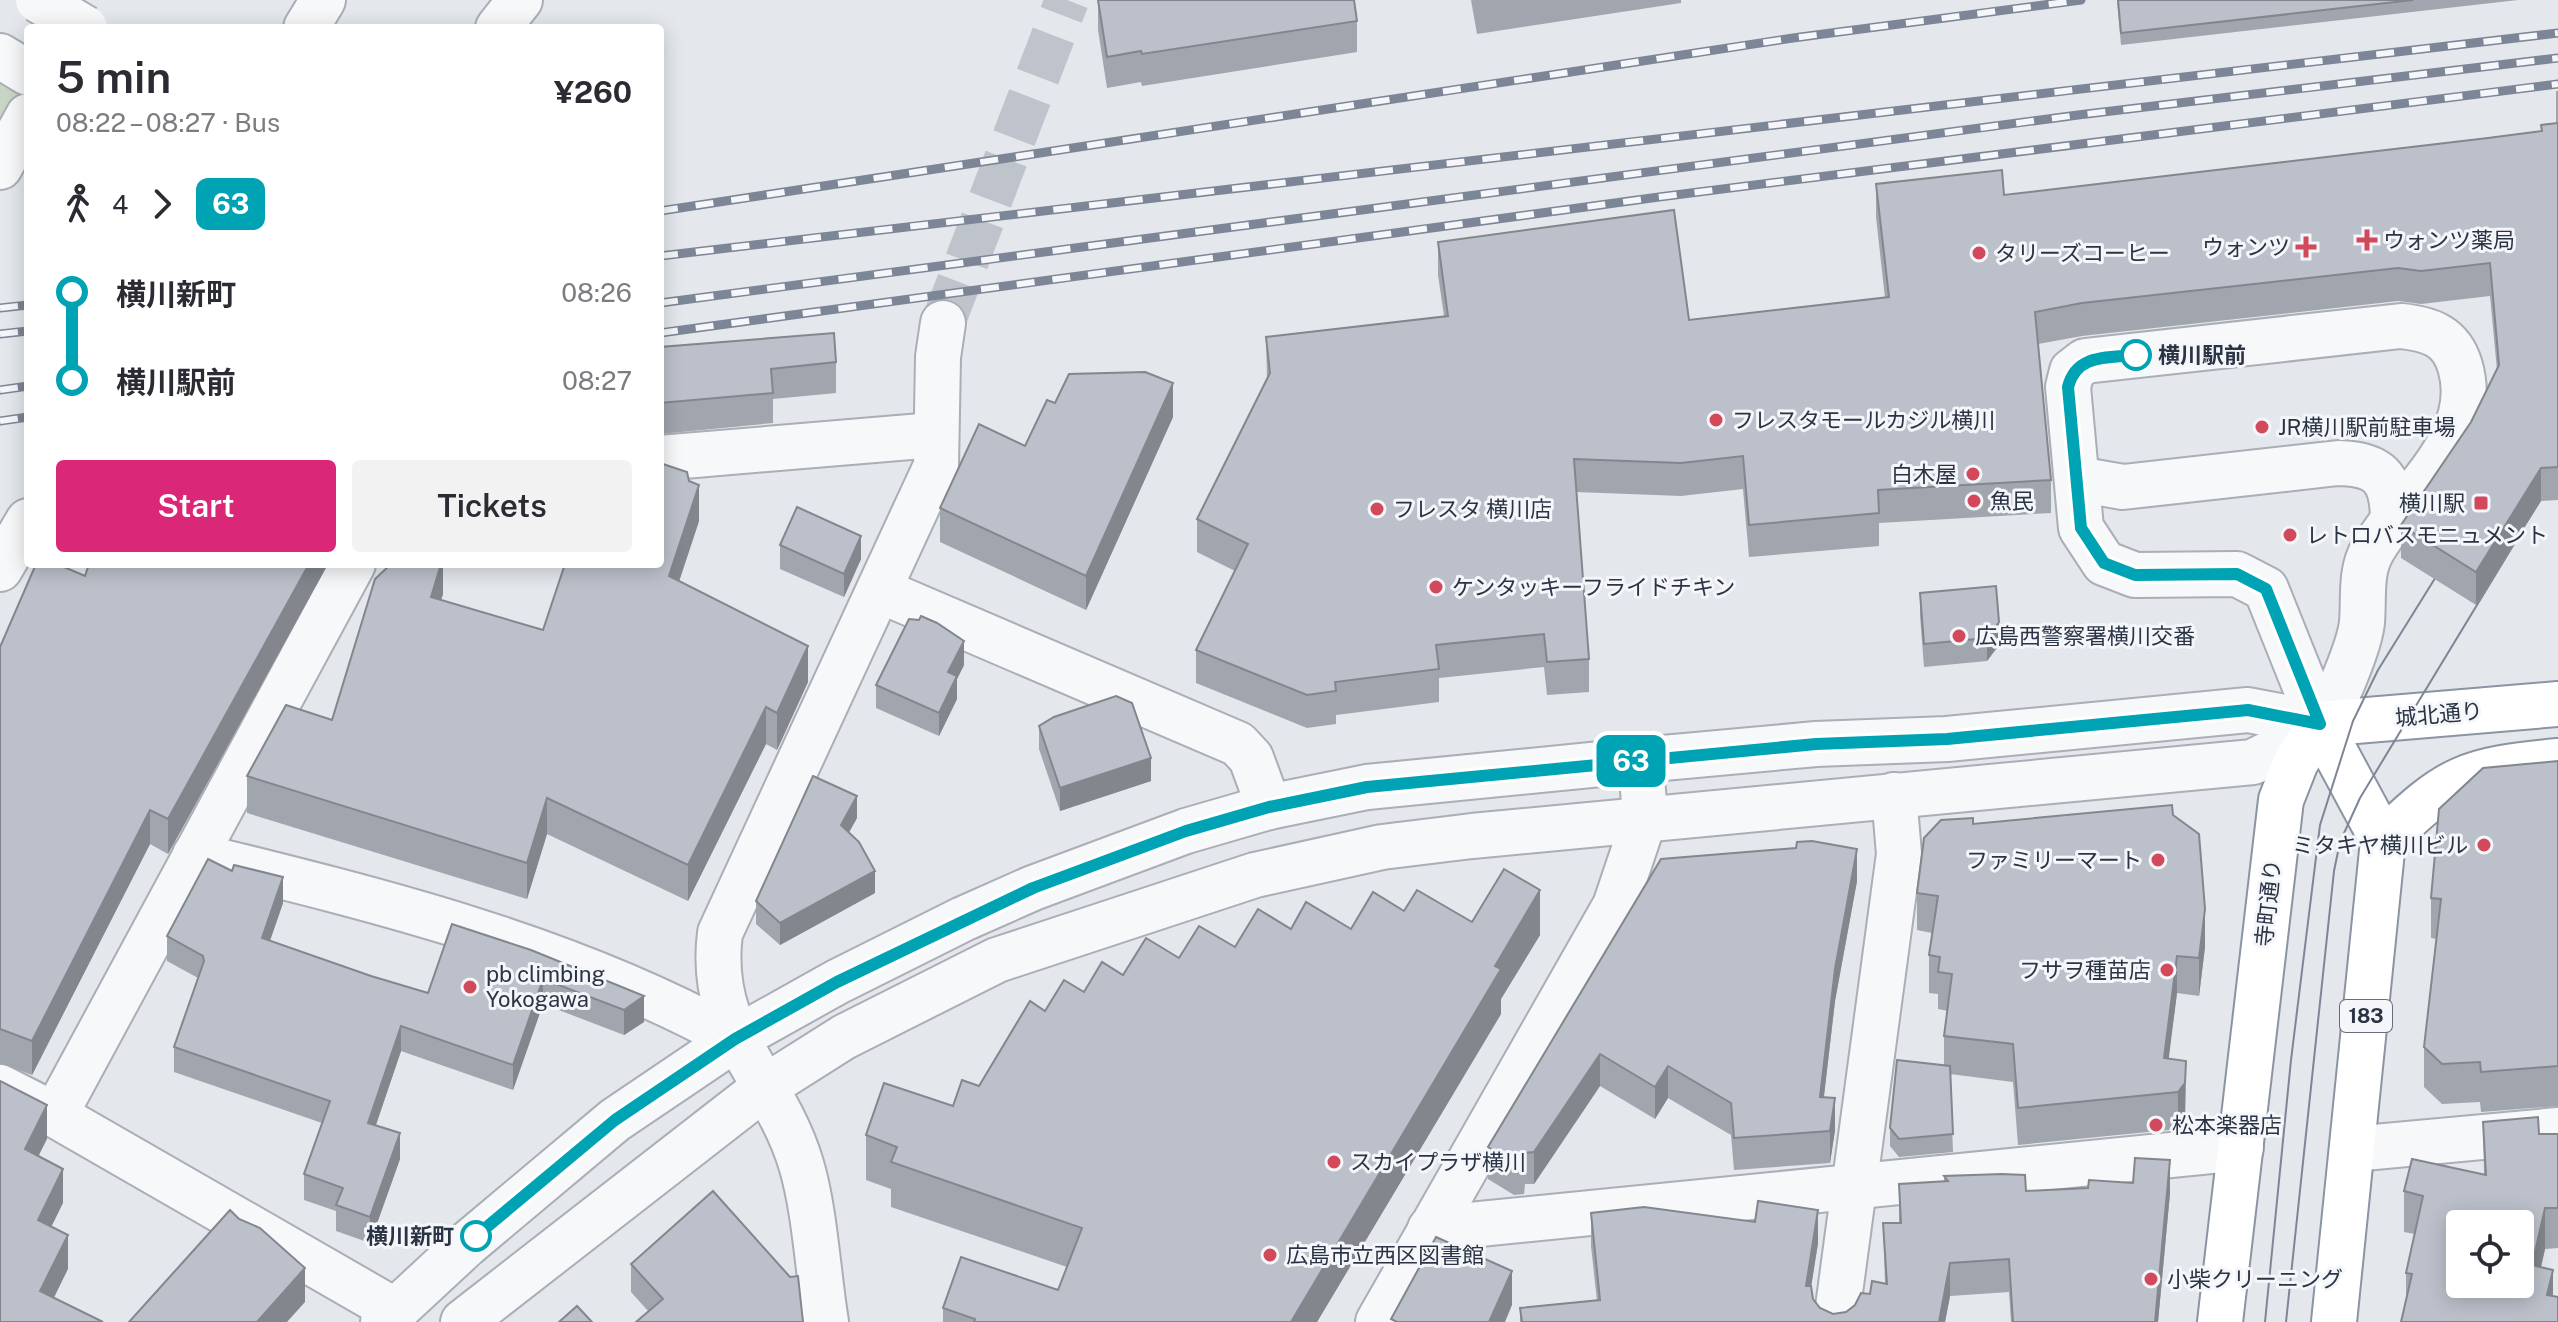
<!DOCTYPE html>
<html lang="en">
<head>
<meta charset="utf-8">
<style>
  body { margin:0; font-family:"Public Sans","Noto Sans JP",sans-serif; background:#f2f2f3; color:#2b2b33; height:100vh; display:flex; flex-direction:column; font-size:30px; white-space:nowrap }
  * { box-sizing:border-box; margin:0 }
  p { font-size:26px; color:#7c7c81 }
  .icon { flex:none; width:44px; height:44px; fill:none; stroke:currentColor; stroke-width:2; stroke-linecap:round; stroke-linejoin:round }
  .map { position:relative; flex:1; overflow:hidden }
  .details { position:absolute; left:24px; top:24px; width:640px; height:544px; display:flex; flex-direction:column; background:#fff; border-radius:8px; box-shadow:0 4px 20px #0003 }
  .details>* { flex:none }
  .badge { padding:0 16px; border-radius:12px; font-size:28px; line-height:52px }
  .fabs { position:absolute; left:2446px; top:1210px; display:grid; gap:16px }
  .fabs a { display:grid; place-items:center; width:88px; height:88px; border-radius:8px; background:#fff; box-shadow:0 4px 20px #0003; font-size:40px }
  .map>.badge { position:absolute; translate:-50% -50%; box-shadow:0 0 0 4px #fff }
  .legs { display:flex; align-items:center; gap:12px; height:88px; padding:0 32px; font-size:26px }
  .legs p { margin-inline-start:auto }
  .head { display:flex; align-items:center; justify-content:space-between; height:136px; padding:0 32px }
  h1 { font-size:44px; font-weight:600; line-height:60px }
  .primary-button { display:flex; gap:16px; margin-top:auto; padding:16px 32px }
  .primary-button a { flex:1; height:92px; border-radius:8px; background:#db2777; color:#fff; font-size:32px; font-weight:600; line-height:92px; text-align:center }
  .primary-button a+a { background:#f2f2f3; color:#2b2b33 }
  ul { padding:0 32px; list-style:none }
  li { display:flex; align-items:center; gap:28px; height:88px; font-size:30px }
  li i { display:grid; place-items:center; width:12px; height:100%; margin:0 10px; background:currentColor }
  li i::after { content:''; width:20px; height:20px; margin:-10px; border:6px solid; border-radius:50%; background:#fff }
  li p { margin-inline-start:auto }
  li:first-child i { background:linear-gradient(#0000 50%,currentColor 0) }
  li:last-child i { background:linear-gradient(currentColor 50%,#0000 0) }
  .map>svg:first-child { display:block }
  .grass { fill:#c9d6c5 }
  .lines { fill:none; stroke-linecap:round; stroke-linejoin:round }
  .minor-tunnel { stroke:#bfc3cb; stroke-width:44; stroke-dasharray:44 22; stroke-linecap:butt }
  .minor-casing { stroke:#a9aeb7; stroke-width:48 }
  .highway-casing { stroke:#8b94a3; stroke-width:48 }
  .minor { stroke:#f7f8fa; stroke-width:44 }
  .highway { stroke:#fff; stroke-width:44 }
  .tram { stroke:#7d8696; stroke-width:2 }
  .rail-casing { stroke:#7d8696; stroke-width:9 }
  .rail { stroke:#f4f6f9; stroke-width:6; stroke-dasharray:18; stroke-linecap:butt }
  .minor-bridge-casing { stroke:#a9aeb7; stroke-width:48; stroke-linecap:butt }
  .minor-bridge { stroke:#f7f8fa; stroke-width:44 }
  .wall { fill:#a1a5ae }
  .shaded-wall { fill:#83868d }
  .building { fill:#bbc0ca; stroke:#83868d; stroke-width:2; fill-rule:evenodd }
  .line-1-casing { stroke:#fff; stroke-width:18 }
  .line-1 { stroke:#00a3b4; stroke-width:12 }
  .poi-dot { fill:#d1495b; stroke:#f4f6f9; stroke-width:3 }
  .stop-1-dot { fill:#fff; stroke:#00a3b4; stroke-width:4 }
  .labels { text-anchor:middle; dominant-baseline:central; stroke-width:6; stroke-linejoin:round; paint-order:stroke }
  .shield { fill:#f4f6f9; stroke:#676e7b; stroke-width:2 }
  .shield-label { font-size:20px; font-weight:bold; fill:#2b3445 }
  .poi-label { font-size:22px; fill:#2b3445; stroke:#f4f6f9; text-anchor:start }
  .stop-label { font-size:22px; font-weight:bold; fill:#2b3445; stroke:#f4f6f9; text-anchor:start }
  .street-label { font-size:22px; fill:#2b3445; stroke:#f4f6f9 }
</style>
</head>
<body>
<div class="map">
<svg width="2558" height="1322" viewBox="0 0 2558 1322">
  <rect width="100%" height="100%" fill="#e4e7ec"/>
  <polygon class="grass" points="0,56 28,91 0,139"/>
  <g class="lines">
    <polyline class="minor-tunnel" points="943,323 1067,0"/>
    <defs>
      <g id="minor">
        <polyline points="306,28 323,0"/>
        <polyline points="498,28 520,0"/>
        <polyline points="0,56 28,73"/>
        <polyline points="0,167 28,116"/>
        <polyline points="660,458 934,435"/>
        <path d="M2077,479L2123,487L2338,463C2379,464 2392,477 2393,518"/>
        <polyline points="0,569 28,521"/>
        <polyline points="881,591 1238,744 1251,758 1269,807"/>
        <path d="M195,855C378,900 569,947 735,1039"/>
        <polyline points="0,1087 55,1115 394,1310"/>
        <polyline points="55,1115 353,564"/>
        <polyline points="2353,1149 2558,1130"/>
        <polyline points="1430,1229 2241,1148"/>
        <polyline points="383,1322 466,1245 615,1120 735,1039 837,982 963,919 1033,888 1186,831 1269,807 1367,787 1641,760 1816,744 1947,739 2248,710 2320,724"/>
        <path d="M463,1322L765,1087L844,1037L997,960L1255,875L1382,847L1472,836L2253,762C2269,753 2311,736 2321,723C2335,706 2360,644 2362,622C2364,598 2360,572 2372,551C2403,495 2482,440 2460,366C2451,336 2430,329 2401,326L2085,361L2072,371L2068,387L2081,528L2104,563L2135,575L2237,574L2266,589L2320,724"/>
        <path d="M826,1322C818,1274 815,1210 801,1164C775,1077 707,1035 720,933L936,466L938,357L943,323"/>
        <polyline points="1378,1322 1615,906 1645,817 1643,790"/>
        <polyline points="1836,1322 1899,854 1894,795"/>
      </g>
      <g id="highway">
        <polyline points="2320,724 2383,841 2334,1322"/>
        <polyline points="2320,724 2558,704"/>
        <path d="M2383,841C2450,776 2465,770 2558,761"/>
        <polyline points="2220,1322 2281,800 2296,762 2320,724"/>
      </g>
    </defs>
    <use href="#minor" class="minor-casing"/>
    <use href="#highway" class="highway-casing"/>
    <use href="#minor" class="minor"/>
    <use href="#highway" class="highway"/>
    <g class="tram">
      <polyline points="2265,1322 2291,1060 2320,825 2353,721 2378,670 2447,559"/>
      <polyline points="2286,1322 2334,871 2340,842 2360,798 2517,539"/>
    </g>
    <defs>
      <g id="rail">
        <polyline points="660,211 1793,38 2081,0"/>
        <polyline points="660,256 2558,33"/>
        <polyline points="660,303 2078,115 2558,58"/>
        <polyline points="0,308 28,305"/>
        <polyline points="660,333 1659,197 2558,84"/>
        <polyline points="0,334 28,331"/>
        <polyline points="0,390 28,386"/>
        <polyline points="0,421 28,417"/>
      </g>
    </defs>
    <use href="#rail" class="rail-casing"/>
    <use href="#rail" class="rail"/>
    <defs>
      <polyline id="minor-bridge" points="38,0 85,28"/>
    </defs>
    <use href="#minor-bridge" class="minor-bridge-casing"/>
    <use href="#minor-bridge" class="minor-bridge"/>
  </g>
  <g class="wall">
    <polygon points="1098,0 1357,21 1357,52 1142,86 1141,82 1107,88 1098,30"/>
    <polygon points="1471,0 1681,0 1681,3 1477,34"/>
    <polygon points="2117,0 2518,0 2121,45"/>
    <polygon points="2556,91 2558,91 2558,500 2541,501 2476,605 2401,558 2401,525 2471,422 2497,370 2490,296 2421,304 2398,301 2082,336 2038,344 2051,480 2051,513 1879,523 1879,546 1749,557 1743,489 1681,496 1576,492 1589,659 1589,692 1547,695 1544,667 1439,678 1439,702 1336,715 1336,724 1307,728 1196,683 1196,650 1235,571 1197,552 1197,519 1267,378 1266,337 1444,316 1438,275 1438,242 1689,320 1885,298 1876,217 1876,184 2004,195 2488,138 2541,131 2556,123"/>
    <polygon points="660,347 836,362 836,393 773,399 773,423 660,434"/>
    <polygon points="1055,403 1173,417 1086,610 940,542 940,508 1025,446"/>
    <polygon points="699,521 679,581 808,682 777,750 766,744 688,901 547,834 527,899 247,813 247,776 332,720 443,564 443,594 441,600 543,630"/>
    <polygon points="780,545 861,559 844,597 780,569"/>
    <polygon points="89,564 328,564 168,854 150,844 32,1075 0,1063 0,647 85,576"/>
    <polygon points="1920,593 1999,645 1987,661 1924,667 1920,616"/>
    <polygon points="964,665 957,679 957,699 939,736 876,708 876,685"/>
    <polygon points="1039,726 1151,781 1060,811 1039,749"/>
    <polygon points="2558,761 2558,1106 2481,1112 2480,1102 2442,1104 2424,1087 2424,1047 2436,939 2431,938 2431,898"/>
    <polygon points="2173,815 2205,947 2199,996 2177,993 2168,1059 2186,1061 2185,1120 2178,1129 2018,1145 2013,1082 1950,1074 1953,1152 1899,1157 1890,1146 1890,1128 1944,1066 1944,1036 1948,1011 1938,1009 1938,994 1929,993 1929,955 1932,933 1917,930 1917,893 1973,824"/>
    <polygon points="857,818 849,832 875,893 780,945 756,924 756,901"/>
    <polygon points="1661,859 1857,881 1835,1001 1824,1097 1835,1130 1830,1163 1734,1170 1731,1135 1668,1098 1655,1119 1600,1086 1534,1184 1525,1184 1524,1194 1514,1195 1488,1179 1488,1147"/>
    <polygon points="283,903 270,941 371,976 428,993 531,950 644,1022 624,1035 543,1004 513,1090 401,1051 376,1125 400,1159 370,1243 336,1231 336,1211 304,1200 304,1174 322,1123 174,1072 174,1047 198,978 167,961 167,936"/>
    <polygon points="1404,911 1540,935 1501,999 1501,1014 1317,1322 943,1322 943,1308 1058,1290 1067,1267 891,1207 891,1189 866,1180 866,1135 953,1106 979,1086 1045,1011 1084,992 1123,975 1179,958 1235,947 1291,929 1351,929"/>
    <polygon points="2483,1122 2539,1134 2558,1134 2558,1248 2545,1249 2541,1267 2406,1301 2406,1273 2415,1234 2404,1232 2404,1191 2484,1174"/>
    <polygon points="1944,1176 2026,1191 2170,1193 2158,1322 2011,1322 2009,1292 1950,1296 1945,1322 1520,1322 1520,1308 1597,1301 1591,1246 1591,1213 1818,1243 1811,1287 1813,1299 1820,1308 1833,1314 1846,1312 1885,1283 1883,1223 1899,1223 1899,1184 1944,1181"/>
    <polygon points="631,1264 803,1322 648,1311 631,1292"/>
  </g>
  <g class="shaded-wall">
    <polygon points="1173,383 1173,417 1086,610 1086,576"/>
    <polygon points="2541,468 2541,501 2476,605 2476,572"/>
    <polygon points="699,485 699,521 669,612 669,576"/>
    <polygon points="861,536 861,559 844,597 844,574"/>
    <polygon points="309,564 328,564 168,854 168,819"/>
    <polygon points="441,564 443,564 443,594 431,633 431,597"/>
    <polygon points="1999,622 1999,645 1987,661 1987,638"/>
    <polygon points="964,641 964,665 957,679 957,699 939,736 939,713 948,672"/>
    <polygon points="808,646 808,682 777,750 777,713"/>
    <polygon points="766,707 766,744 688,901 688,865"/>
    <polygon points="1151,758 1151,781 1060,811 1060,788"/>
    <polygon points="857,796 857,818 841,847 841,825"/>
    <polygon points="547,798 547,834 527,899 527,863"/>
    <polygon points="150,810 150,844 32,1075 32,1041"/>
    <polygon points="1857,849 1857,881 1835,1001 1820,1129 1820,1097 1835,969"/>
    <polygon points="875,871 875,893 780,945 780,923"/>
    <polygon points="283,877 283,903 262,963 262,938"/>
    <polygon points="1540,890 1540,935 1501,999 1501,1014 1317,1322 1291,1322 1495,966"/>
    <polygon points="2205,909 2205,947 2199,996 2199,958"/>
    <polygon points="2177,956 2177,993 2164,1096 2164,1058"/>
    <polygon points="543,979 543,1004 513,1090 513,1065"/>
    <polygon points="644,996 644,1022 624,1035 624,1010"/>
    <polygon points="401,1026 401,1051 368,1148 368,1123"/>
    <polygon points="1600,1054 1600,1086 1534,1184 1534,1152"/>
    <polygon points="2186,1061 2185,1120 2178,1129 2178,1092"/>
    <polygon points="1668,1066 1668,1098 1655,1119 1655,1087"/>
    <polygon points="1835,1098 1835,1130 1830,1163 1830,1131"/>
    <polygon points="47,1105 47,1139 25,1183 25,1149"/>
    <polygon points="400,1133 400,1159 370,1243 370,1217"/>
    <polygon points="2170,1160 2170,1193 2158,1322 2155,1322"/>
    <polygon points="63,1169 63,1203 38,1254 38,1220"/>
    <polygon points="2545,1208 2545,1249 2532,1305 2532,1265"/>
    <polygon points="1818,1210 1818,1243 1806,1319 1806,1286"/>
    <polygon points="68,1235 68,1269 42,1322 40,1291"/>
    <polygon points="1950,1263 1950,1296 1945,1322 1939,1322"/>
    <polygon points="305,1268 305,1302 287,1322 257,1322"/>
    <polygon points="2553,1270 2553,1310 2547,1295"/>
    <polygon points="1512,1271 1512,1305 1505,1322 1489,1322"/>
  </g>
  <g class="building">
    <polygon points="1098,0 1354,0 1357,21 1142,54 1141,51 1107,57"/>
    <polygon points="2118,0 2413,0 2121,33"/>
    <polygon points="2558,123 2558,467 2541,468 2476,572 2401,525 2471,422 2499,365 2490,263 2421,271 2398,268 2082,303 2035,312 2051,480 1878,490 1879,513 1749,525 1743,456 1681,463 1574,459 1589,659 1547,662 1544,634 1436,645 1439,669 1335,682 1336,691 1307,695 1196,650 1248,544 1197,519 1270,373 1266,337 1448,316 1438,242 1674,210 1689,320 1889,297 1876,184 2002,170 2004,195 2488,138 2542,131 2541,125"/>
    <polygon points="834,333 836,362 771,369 773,393 660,403 660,347"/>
    <polygon points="1145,372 1173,383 1086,576 940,508 979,424 1025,446 1047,400 1055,403 1069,374"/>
    <polygon points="660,463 687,472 689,481 699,485 669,576 808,646 777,713 766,707 688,865 547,798 527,863 247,776 286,705 332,720 375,579 391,564 441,564 431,597 543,630 565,564 660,564"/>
    <polygon points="797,507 861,536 844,574 780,545"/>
    <polygon points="36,564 57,564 85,576 89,564 309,564 168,819 150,810 32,1041 0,1029 0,647"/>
    <polygon points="1996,586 1999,622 1987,638 1924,644 1920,593"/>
    <polygon points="921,616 937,623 964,641 948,672 957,676 939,713 876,685 909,619 919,620"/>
    <polygon points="1116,696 1132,703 1151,758 1060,788 1039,726 1054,717"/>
    <polygon points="2558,761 2558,1066 2481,1072 2480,1062 2442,1064 2424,1047 2441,899 2431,898 2439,809 2483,768"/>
    <polygon points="813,776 857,796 841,825 859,842 875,871 780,923 756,901"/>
    <polygon points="2172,805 2173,815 2199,834 2205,909 2199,958 2177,956 2164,1058 2186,1061 2185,1083 2178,1092 2018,1108 2013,1044 1944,1036 1952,974 1938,972 1940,957 1929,955 1938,896 1917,893 1924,838 1941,820 1973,818 1973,824"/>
    <polygon points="1812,841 1857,849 1835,969 1820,1097 1835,1098 1830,1131 1734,1138 1731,1103 1668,1066 1655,1087 1600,1054 1534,1152 1525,1153 1524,1162 1514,1163 1488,1147 1661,859 1796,848 1797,842"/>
    <polygon points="208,859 232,871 234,865 283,877 262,938 371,976 428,993 452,924 531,950 644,996 624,1010 543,979 513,1065 401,1026 368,1123 400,1133 370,1217 336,1205 343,1188 304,1174 330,1101 174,1047 204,961 203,956 167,936"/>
    <polygon points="1504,869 1540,890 1495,966 1501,969 1291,1322 974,1322 975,1319 943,1308 961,1257 1058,1290 1082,1228 891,1162 897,1147 866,1135 884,1083 953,1106 962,1080 979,1086 1030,1001 1045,1011 1064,980 1084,992 1102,962 1123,975 1146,938 1179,958 1199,926 1235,947 1258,909 1291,929 1306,902 1351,929 1373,892 1404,911 1417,890 1472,922"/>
    <polygon points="1897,1060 1950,1066 1953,1134 1899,1139 1890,1128"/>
    <polygon points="0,1081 47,1105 25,1149 63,1169 38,1220 68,1235 40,1291 103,1322 0,1322"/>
    <path d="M2538,1117L2539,1134H2558V1208H2545L2532,1265L2553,1270L2547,1295L2558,1297V1322H2401L2412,1274L2406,1273L2423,1196L2404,1191L2412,1159L2486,1175L2483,1122ZM2460,1224H2520V1284H2460Z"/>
    <polygon points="2135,1158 2170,1160 2155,1322 2013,1322 2009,1259 1950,1263 1939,1322 1522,1322 1520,1308 1600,1300 1591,1213 1644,1207 1755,1222 1758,1201 1818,1210 1806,1286 1811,1286 1813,1299 1820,1308 1833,1314 1846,1312 1855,1305 1861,1293 1870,1294 1872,1281 1887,1284 1883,1223 1901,1223 1899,1184 1948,1181 1944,1176 2002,1174 2025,1175 2026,1191 2088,1188 2089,1180 2133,1183"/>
    <polygon points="713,1191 790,1277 798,1276 803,1322 636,1322 663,1299 631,1264"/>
    <polygon points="230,1210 239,1219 260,1228 305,1268 257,1322 129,1322"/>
    <polygon points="1436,1237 1512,1271 1489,1322 1397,1322 1391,1319"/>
    <polygon points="577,1306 592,1322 559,1322"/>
  </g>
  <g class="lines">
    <defs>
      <path id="line-1" d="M476,1236L615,1120L735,1039L837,982L1033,888L1186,831L1269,807L1367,787L1816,744L1947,739L2248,710L2320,724L2266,589L2237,574L2135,575L2104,563L2081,528L2068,387C2076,354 2107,358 2136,355"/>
    </defs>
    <use href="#line-1" class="line-1-casing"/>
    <use href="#line-1" class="line-1"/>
  </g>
  <g class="poi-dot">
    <path d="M2363 228h8v8h8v8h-8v8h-8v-8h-8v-8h8z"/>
    <path d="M2302 235h8v8h8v8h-8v8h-8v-8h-8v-8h8z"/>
    <circle cx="1979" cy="253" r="8"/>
    <circle cx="1716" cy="420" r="8"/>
    <circle cx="2262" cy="427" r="8"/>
    <circle cx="1973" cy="474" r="8"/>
    <circle cx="1974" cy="501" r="8"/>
    <rect x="2473" y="495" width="16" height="16" rx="4"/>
    <circle cx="1377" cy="509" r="8"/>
    <circle cx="2290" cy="535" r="8"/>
    <circle cx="1436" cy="587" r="8"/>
    <circle cx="1959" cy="636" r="8"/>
    <circle cx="2484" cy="845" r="8"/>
    <circle cx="2158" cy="860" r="8"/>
    <circle cx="2167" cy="970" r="8"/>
    <circle cx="470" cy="987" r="8"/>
    <circle cx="2156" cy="1125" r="8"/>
    <circle cx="1334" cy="1162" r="8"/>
    <circle cx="1270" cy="1255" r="8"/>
    <circle cx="2151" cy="1279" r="8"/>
  </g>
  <g class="stop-1-dot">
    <circle cx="2136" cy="355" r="14"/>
    <circle cx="476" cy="1236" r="14"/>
  </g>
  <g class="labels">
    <rect class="shield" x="2340" y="1000" width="52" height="32" rx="6"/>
    <g class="shield-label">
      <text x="2366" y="1016">183</text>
    </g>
    <g class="poi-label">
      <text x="2383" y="240">ウォンツ薬局</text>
      <text x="2290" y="247" text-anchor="end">ウォンツ</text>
      <text x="1995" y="253">タリーズコーヒー</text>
      <text x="1732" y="420">フレスタモールカジル横川</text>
      <text x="2278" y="427">JR横川駅前駐車場</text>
      <text x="1957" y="474" text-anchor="end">白木屋</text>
      <text x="1990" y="501">魚民</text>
      <text x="2465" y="503" text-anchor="end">横川駅</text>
      <text x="1393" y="509">フレスタ 横川店</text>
      <text x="2306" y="535">レトロバスモニュメント</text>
      <text x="1452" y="587">ケンタッキーフライドチキン</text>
      <text x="1975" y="636">広島西警察署横川交番</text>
      <text x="2468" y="845" text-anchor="end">ミタキヤ横川ビル</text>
      <text x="2142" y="860" text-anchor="end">ファミリーマート</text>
      <text x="2151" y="970" text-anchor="end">フサヲ種苗店</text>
      <text x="486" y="974">pb climbing<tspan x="486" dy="25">Yokogawa</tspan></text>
      <text x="2172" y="1125">松本楽器店</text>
      <text x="1350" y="1162">スカイプラザ横川</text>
      <text x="1286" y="1255">広島市立西区図書館</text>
      <text x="2167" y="1279">小柴クリーニング</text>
    </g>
    <g class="stop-label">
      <text x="2158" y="355">横川駅前</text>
      <text x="454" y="1236" text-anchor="end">横川新町</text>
    </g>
    <g class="street-label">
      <text transform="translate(2439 714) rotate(-5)">城北通り</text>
      <text transform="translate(2268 903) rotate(-84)">寺町通り</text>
    </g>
  </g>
</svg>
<div class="fabs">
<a><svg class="icon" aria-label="locate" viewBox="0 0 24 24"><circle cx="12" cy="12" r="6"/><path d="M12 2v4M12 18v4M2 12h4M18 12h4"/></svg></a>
</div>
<b class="badge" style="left:1631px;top:761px;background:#00a3b4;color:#fff">63</b>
<section class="details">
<div class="head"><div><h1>5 min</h1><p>08:22 – 08:27 · Bus</p></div><b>¥260</b></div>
<div class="legs"><svg class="icon" aria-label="walk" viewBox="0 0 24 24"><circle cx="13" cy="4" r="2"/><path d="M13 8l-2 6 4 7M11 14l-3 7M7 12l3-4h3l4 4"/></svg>4<svg class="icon" aria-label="forward" viewBox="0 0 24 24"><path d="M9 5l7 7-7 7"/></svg><b class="badge" style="background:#00a3b4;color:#fff">63</b></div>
<ul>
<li><i style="color:#00a3b4"></i><b>横川新町</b><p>08:26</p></li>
<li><i style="color:#00a3b4"></i><b>横川駅前</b><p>08:27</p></li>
</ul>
<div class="primary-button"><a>Start</a><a>Tickets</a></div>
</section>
</div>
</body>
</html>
